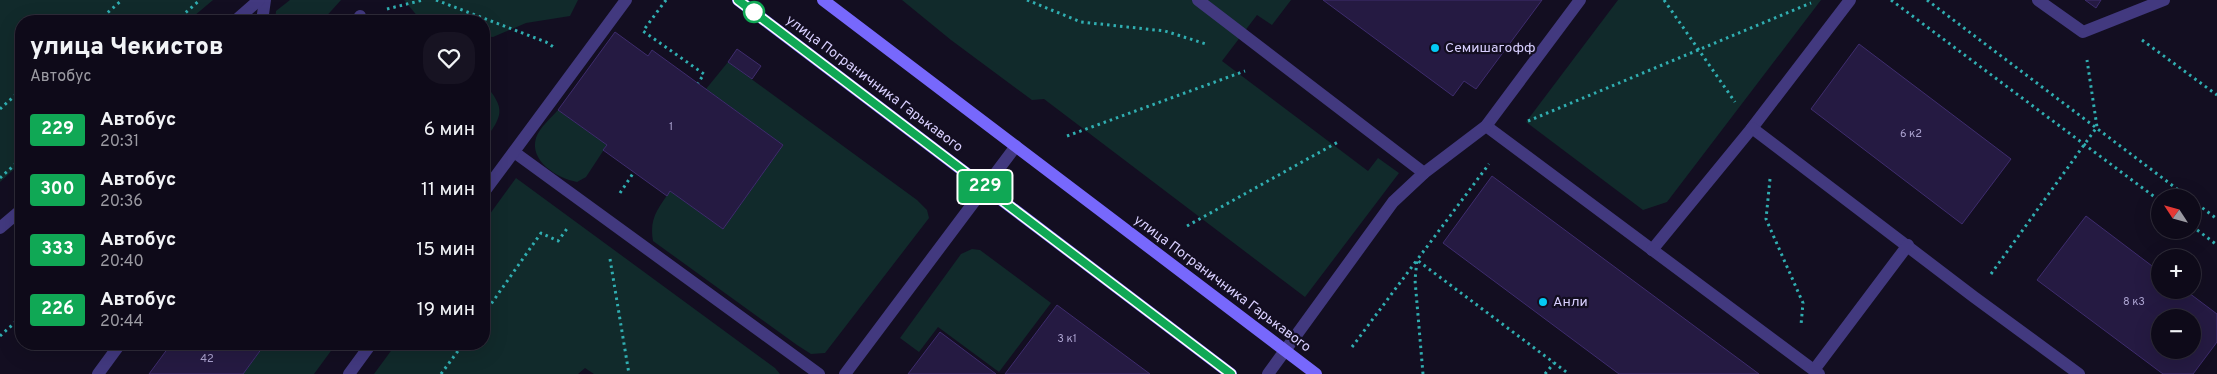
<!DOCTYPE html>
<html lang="ru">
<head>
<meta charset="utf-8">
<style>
  body { margin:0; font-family:Overpass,sans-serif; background:#171322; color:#f1f3f6; height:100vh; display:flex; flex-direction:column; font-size:19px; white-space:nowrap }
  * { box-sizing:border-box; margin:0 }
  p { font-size:16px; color:#9b9aa2 }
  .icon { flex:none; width:28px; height:28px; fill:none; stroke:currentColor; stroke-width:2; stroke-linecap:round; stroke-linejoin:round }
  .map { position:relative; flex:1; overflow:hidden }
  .details { position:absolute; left:15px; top:15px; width:475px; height:335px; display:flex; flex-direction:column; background:#0e0a19; border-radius:20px; box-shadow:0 5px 20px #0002,0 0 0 1px #2e2b38 }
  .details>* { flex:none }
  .badge { padding:0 10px; border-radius:4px; font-size:18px; line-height:32px }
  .needle { width:32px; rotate:306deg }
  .buttons { position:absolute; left:2151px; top:189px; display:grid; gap:10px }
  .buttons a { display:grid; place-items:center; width:50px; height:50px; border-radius:50%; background:#0e0a19; box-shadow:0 5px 20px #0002,0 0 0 1px #2e2b38; font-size:25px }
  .map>.badge { position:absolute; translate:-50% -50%; box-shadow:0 0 0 2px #fff }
  .round { display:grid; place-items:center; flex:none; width:52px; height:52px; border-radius:20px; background:#171322 }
  .headline { display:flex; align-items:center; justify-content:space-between; height:85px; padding:0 15px }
  h1 { font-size:24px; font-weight:800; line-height:38px }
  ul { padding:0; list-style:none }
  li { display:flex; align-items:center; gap:15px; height:60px; padding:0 15px }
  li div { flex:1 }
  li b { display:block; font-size:19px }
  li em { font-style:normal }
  li .badge { min-width:55px; font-weight:700; text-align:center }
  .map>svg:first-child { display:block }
  .green { fill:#112a2b }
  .building { fill:#251a42; stroke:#3e2c6d; fill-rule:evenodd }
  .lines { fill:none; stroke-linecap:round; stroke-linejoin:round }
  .path { stroke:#30aeb1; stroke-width:3; stroke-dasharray:2.5 4; stroke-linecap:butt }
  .lane { stroke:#42397f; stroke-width:12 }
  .street { stroke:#42397f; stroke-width:12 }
  .secondary { stroke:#7768fc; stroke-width:12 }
  .line-casing { stroke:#fff; stroke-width:11 }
  .line { stroke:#10a855; stroke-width:8 }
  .stop-dot { fill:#fff; stroke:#10a855; stroke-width:2.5 }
  .poi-dot { fill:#04caf4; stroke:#130e21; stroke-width:2 }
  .labels { text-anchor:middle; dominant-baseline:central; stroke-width:4.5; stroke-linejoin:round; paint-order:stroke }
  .number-label { font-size:11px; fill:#aba2cf }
  .poi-label { font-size:14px; fill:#d8cffe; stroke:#130e21; text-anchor:start }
  .street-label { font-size:14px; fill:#d8cffe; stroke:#130e21 }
</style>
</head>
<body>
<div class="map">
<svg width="2217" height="374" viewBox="0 0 2217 374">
  <rect width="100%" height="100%" fill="#130e21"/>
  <g class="green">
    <polygon points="0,0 213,0 188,21 21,21 21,163 0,182"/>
    <polygon points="290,0 341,0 322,21 275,21 276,11"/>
    <polygon points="404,0 578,0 570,16 526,23 493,37 484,36 484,21 428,21 419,18"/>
    <polygon points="902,0 1291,0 1272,25 1257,15 1222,61 1368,171 1378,158 1399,173 1305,297 1044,99 1032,100 951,40"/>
    <polygon points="1618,0 1821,0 1667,202 1643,210 1526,122"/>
    <path d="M728,62L917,200L927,210L929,218L825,353L811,354L797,345L653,241C649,218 658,209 670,191L723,229L783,145L706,89Z"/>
    <path d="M484,83C506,109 503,115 484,141Z"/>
    <path d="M558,110L607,145L586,177L577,182C557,178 529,161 536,138C539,128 552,117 558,110Z"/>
    <polygon points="516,178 775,368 780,374 594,374 585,368 578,374 374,374 396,344 484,344 484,222"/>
    <polygon points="972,249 980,250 1051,303 999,372 938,327 919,352 900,338 961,254"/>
    <polygon points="265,344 336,344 314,374 243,374"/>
  </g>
  <g class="building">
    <polygon points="1323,0 1542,0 1476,89 1464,81 1453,96"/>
    <polygon points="2085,0 2101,0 2096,8"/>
    <polygon points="615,32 648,56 652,50 783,145 723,229 670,191 667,196 603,150 607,145 558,110"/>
    <polygon points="1859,44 2011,159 1962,224 1811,109"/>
    <polygon points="737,49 761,66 752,79 728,62"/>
    <polygon points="1492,176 1759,374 1619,374 1443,243"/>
    <path d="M2086,216L2160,272V290H2185L2217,314V342L2193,374H2163L2037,280ZM2160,318H2192V350H2160Z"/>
    <polygon points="1057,305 1150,374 1005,374"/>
    <polygon points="940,332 996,374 908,374"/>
    <polygon points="171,344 265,344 243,374 149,374"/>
  </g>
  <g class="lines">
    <g class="path">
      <polyline points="436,0 546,42 555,48"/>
      <polyline points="666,0 643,31 704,74 698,83"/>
      <polyline points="1027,0 1081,22 1165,31 1206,44"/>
      <polyline points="1664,0 1735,102"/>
      <polyline points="1891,0 2160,201"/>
      <polyline points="1927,0 2189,198"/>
      <polyline points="387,9 423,0"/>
      <polyline points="98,21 122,0"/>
      <polyline points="176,21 200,0"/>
      <polyline points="2142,40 2217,95"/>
      <polyline points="0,109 21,90"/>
      <polyline points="1528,121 1811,3"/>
      <polyline points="1067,136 1245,71"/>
      <polyline points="0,178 21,159"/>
      <polyline points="1770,179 1766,219 1803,303 1801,325"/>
      <polyline points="620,193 634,172"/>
      <polyline points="2192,200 2217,219"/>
      <polyline points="1187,226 1338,142"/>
      <polyline points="2192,226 2217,245"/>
      <polyline points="610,259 629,374"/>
      <polyline points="1991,274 2097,127 2087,60"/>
      <polyline points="484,314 541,233 558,241 569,226"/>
      <polyline points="0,336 21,317"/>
      <polyline points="1352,347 1417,260 1569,374"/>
      <polyline points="441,374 463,344"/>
      <polyline points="1423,374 1415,280 1417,260 1489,164"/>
      <polyline points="1545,374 1554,363"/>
    </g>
    <g class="lane">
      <polyline points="1198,0 1424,173"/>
      <polyline points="2038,0 2083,32 2164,0"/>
      <polyline points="262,21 265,0"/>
      <polyline points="357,21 360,16"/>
      <polyline points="1486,126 1819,374"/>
      <polyline points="1752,128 1850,0"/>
      <polyline points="514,152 819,374"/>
      <polyline points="484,192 626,0"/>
      <polyline points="1652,250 1752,128 1974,297 2079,374"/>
      <polyline points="1814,370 1908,245"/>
      <polyline points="98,374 120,344"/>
      <polyline points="349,374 371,344"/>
      <polyline points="845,374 1016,146"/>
      <polyline points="1268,374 1393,202 1424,173 1486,126 1580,0"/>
    </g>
    <g class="street">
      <polyline points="235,21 259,0"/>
      <polyline points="0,228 21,210"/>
    </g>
    <g class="secondary">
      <polyline points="738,0 1231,374"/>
      <polyline points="823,0 1316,374"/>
    </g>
  </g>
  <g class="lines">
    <defs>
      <polyline id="line" points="738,0 1231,374"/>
    </defs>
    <use href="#line" class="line-casing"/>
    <use href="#line" class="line"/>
  </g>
  <circle class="stop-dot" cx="754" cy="12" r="10"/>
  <g class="poi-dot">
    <circle cx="1435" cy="48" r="5"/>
    <circle cx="1543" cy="302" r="5"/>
  </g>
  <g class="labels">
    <g class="number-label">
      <text x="671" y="127">1</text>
      <text x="1911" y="134">6 к2</text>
      <text x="2134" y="302">8 к3</text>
      <text x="1067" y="339">3 к1</text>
      <text x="207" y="359">42</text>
    </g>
    <g class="poi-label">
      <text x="1445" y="48">Семишагофф</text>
      <text x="1553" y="302">Анли</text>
    </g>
    <g class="street-label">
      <text transform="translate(874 84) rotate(37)">улица Пограничника Гарькавого</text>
      <text transform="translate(1222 284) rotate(37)">улица Пограничника Гарькавого</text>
    </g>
  </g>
</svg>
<div class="buttons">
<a><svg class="needle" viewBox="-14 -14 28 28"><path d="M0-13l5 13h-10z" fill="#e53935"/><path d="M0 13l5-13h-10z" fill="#9b9aa2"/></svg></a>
<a>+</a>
<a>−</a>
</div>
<b class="badge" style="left:985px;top:187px;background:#10a855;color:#fff">229</b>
<section class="details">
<div class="headline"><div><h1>улица Чекистов</h1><p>Автобус</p></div><a class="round"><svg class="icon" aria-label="heart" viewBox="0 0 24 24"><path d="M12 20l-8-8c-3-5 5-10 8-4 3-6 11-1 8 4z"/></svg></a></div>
<ul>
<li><span class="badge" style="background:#10a855;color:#fff">229</span><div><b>Автобус</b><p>20:31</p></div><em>6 мин</em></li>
<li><span class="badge" style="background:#10a855;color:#fff">300</span><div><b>Автобус</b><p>20:36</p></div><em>11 мин</em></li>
<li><span class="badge" style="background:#10a855;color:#fff">333</span><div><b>Автобус</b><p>20:40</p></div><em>15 мин</em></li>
<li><span class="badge" style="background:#10a855;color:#fff">226</span><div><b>Автобус</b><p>20:44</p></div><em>19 мин</em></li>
</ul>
</section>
</div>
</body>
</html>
